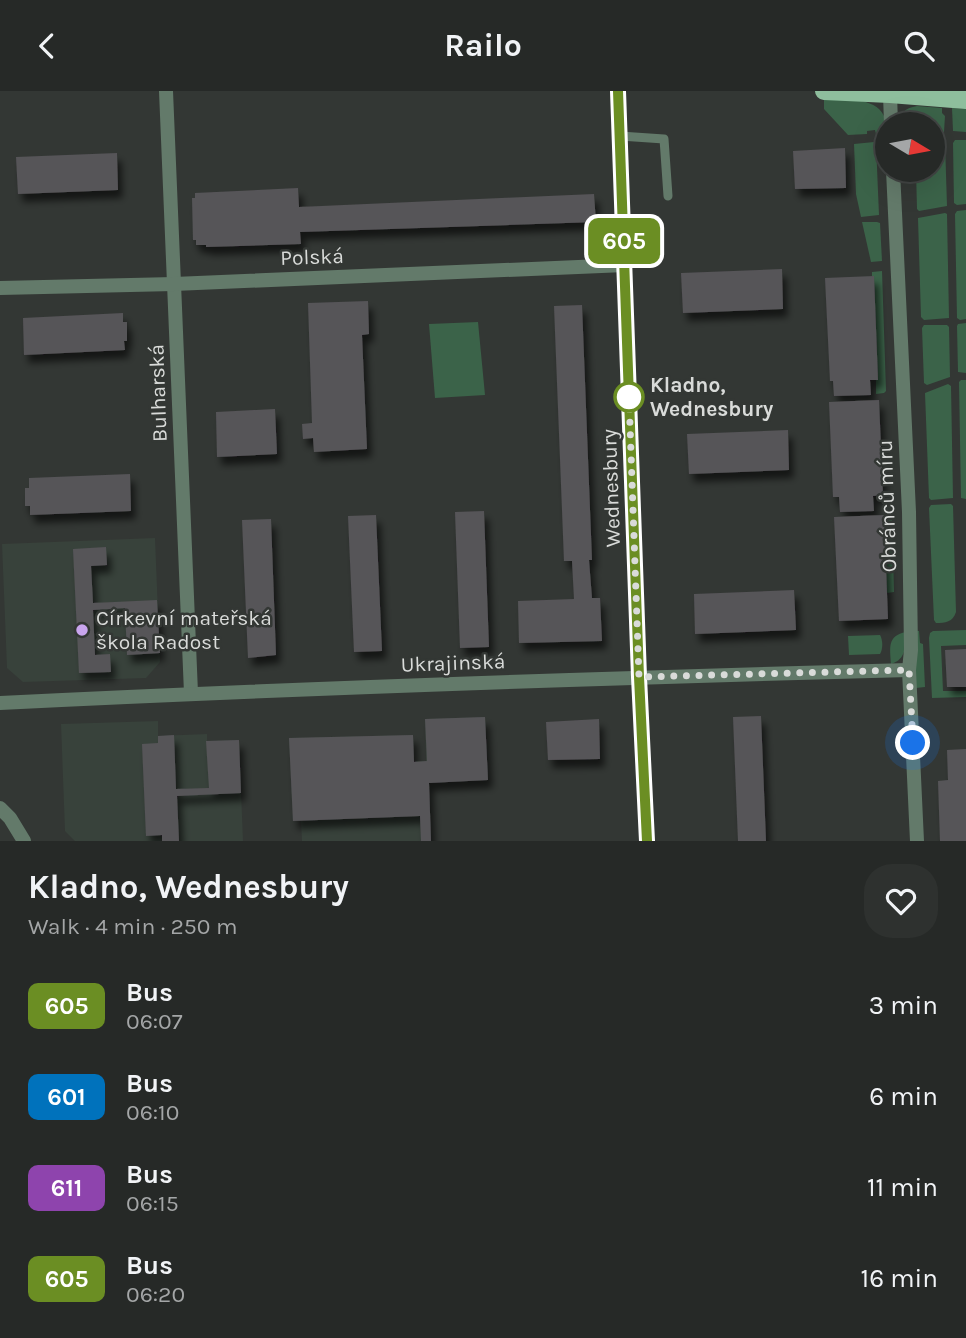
<!DOCTYPE html>
<html lang="en">
<head>
<meta charset="utf-8">
<style>
  body { margin:0; font-family:Karla,sans-serif; background:#2e312f; color:#f1f3f6; height:100vh; display:flex; flex-direction:column; font-size:26px; white-space:nowrap }
  * { box-sizing:border-box; margin:0 }
  p { font-size:23px; color:#a4a6a7 }
  .icon { flex:none; width:38px; height:38px; fill:none; stroke:currentColor; stroke-width:2; stroke-linecap:round; stroke-linejoin:round }
  .map { position:relative; height:750px; overflow:hidden }
  .side { display:flex; flex-direction:column; background:#262927; flex:1 }
  .side>* { flex:none }
  .badge { padding:0 14px; border-radius:10px; font-size:24px; line-height:46px }
  .needle { width:46px; rotate:100deg }
  .fabs { position:absolute; left:875px; top:21px; display:grid; gap:14px }
  .fabs a { display:grid; place-items:center; width:70px; height:70px; border-radius:50%; background:#262927; box-shadow:0 7px 28px #0002,0 0 0 2px #424544; font-size:35px }
  .you { position:absolute; width:35px; height:35px; margin:-18px; border:5px solid #fff; border-radius:50%; background:#1a73e8; box-shadow:0 0 0 10px #1a73e833 }
  .map>.badge { position:absolute; translate:-50% -50%; box-shadow:0 0 0 4px #fff }
  .round { display:grid; place-items:center; flex:none; width:74px; height:74px; border-radius:28px; background:#2e312f }
  .overview { display:flex; align-items:center; justify-content:space-between; height:119px; padding:0 28px }
  h1 { font-size:33px; font-weight:700; line-height:52px }
  ul { padding:0; list-style:none }
  li { display:flex; align-items:center; gap:21px; height:91px; padding:0 28px }
  li div { flex:1 }
  li b { display:block; font-size:26px }
  li em { font-style:normal }
  li .badge { min-width:77px; font-weight:700; text-align:center }
  header { display:flex; justify-content:space-between; align-items:center; height:91px; padding:0 28px; background:#262927; font-size:32px; font-weight:700 }
  .map>svg:first-child { display:block }
  .built { fill:#38423b }
  .green { fill:#3b6349 }
  .building { fill:#565458; filter:url(#shadow) }
  .lines { fill:none; stroke-linecap:round; stroke-linejoin:round }
  .lane { stroke:#637a6a; stroke-width:9 }
  .street { stroke:#637a6a; stroke-width:14 }
  .primary { stroke:#8ebe9d; stroke-width:18 }
  .line-casing { stroke:#fff; stroke-width:16 }
  .line { stroke:#6b8e23; stroke-width:10 }
  .walk { stroke:#d9dbd9; stroke-width:7; stroke-dasharray:0 12.6 }
  .stop-dot { fill:#fff; stroke:#6b8e23; stroke-width:3.5 }
  .poi-dot { fill:#c9a5ee; stroke:#333734; stroke-width:2.5 }
  .labels { text-anchor:middle; dominant-baseline:central; stroke-width:5; stroke-linejoin:round; paint-order:stroke }
  .street-label { font-size:21px; fill:#d9dbd9; stroke:#333734 }
  .stop-label { font-size:21px; font-weight:bold; fill:#d9dbd9; stroke:#333734; text-anchor:start }
  .poi-label { font-size:21px; fill:#d9dbd9; stroke:#333734; text-anchor:start }
</style>
</head>
<body>
<header><svg class="icon" aria-label="back" viewBox="0 0 24 24"><path d="M15 5l-7 7 7 7"/></svg>Railo<svg class="icon" aria-label="search" viewBox="0 0 24 24"><circle cx="10" cy="10" r="6"/><path d="M15 15l6 6"/></svg></header>
<div class="map">
<svg width="966" height="750" viewBox="0 0 966 750">
  <defs>
    <filter id="shadow"><feDropShadow dx="4.5" dy="8" stdDeviation="3.5" flood-color="#0009"/></filter>
  </defs>
  <rect width="100%" height="100%" fill="#333734"/>
  <g class="built">
    <polygon points="155,447 160,571 146,587 23,591 7,577 2,453"/>
    <polygon points="485,626 488,689 429,692 431,750 302,750 301,730 293,730 289,647 413,644 414,670 426,670 425,628"/>
    <polygon points="158,630 158,645 207,643 207,650 239,649 243,750 75,750 65,740 61,633"/>
  </g>
  <g class="green">
    <path d="M824,8C842,9 875,5 884,25C886,30 886,37 886,43H876L875,39L867,40V43L848,44L824,18Z"/>
    <path d="M917,15L942,17V22L945,25L944,41L933,42V33H896C900,22 905,17 917,15Z"/>
    <polygon points="952,17 966,18 966,41 953,40"/>
    <polygon points="943,49 945,51 947,115 919,120 917,118 916,79 933,79 933,50"/>
    <polygon points="955,49 966,49 966,113 957,114 954,112 953,52"/>
    <polygon points="874,51 876,53 879,124 861,126 856,103 854,53"/>
    <polygon points="966,119 966,228 960,229 957,227 955,123 957,120"/>
    <polygon points="945,122 947,123 949,227 924,229 921,226 918,127"/>
    <polygon points="862,131 877,131 880,132 882,170 871,171"/>
    <polygon points="882,180 886,300 884,302 876,303 876,289 878,288 874,186 872,185 872,181"/>
    <polygon points="478,231 485,304 435,307 429,233"/>
    <polygon points="966,232 966,282 958,281 957,235 958,233"/>
    <polygon points="924,234 947,234 949,236 950,286 927,294 924,292 922,237"/>
    <polygon points="961,289 966,289 966,408 961,407 959,291"/>
    <polygon points="948,293 951,295 953,407 931,409 929,407 925,302"/>
    <path d="M951,413L953,415L956,521C953,531 945,532 936,532L934,529L929,417L931,414Z"/>
    <polygon points="892,428 894,501 887,502 884,429"/>
    <polygon points="966,539 966,554 941,555 943,600 966,600 966,606 932,607 929,547 930,542 933,540"/>
    <polygon points="916,540 919,540 920,552 923,553 925,596 916,597"/>
    <path d="M906,541C905,555 907,568 891,573C890,556 887,545 906,541Z"/>
    <path d="M880,544C883,549 883,558 880,563L849,564L848,545Z"/>
  </g>
  <g class="building">
    <polygon points="845,57 846,97 795,98 793,60"/>
    <polygon points="117,62 118,99 18,103 16,66"/>
    <polygon points="298,97 299,116 594,103 596,131 300,141 301,153 206,156 206,154 196,154 196,149 193,149 192,107 195,107 195,102"/>
    <polygon points="782,178 783,218 683,222 681,182"/>
    <polygon points="874,185 878,289 870,289 871,304 834,305 833,290 830,290 825,187"/>
    <polygon points="368,210 369,243 362,244 367,358 314,361 313,347 303,348 302,333 312,332 308,212"/>
    <polygon points="582,214 592,469 589,469 592,507 600,507 602,550 519,552 518,510 574,508 572,470 564,470 554,215"/>
    <polygon points="123,222 123,231 127,231 127,250 124,250 125,259 24,264 23,227"/>
    <polygon points="879,309 883,404 873,405 874,420 840,421 839,406 833,406 829,311"/>
    <polygon points="275,318 277,363 217,366 216,321"/>
    <polygon points="788,339 789,379 689,383 687,343"/>
    <polygon points="130,383 131,420 30,424 30,415 25,415 25,397 29,397 29,387"/>
    <polygon points="484,420 489,556 460,557 455,421"/>
    <polygon points="376,424 382,560 354,561 348,425"/>
    <polygon points="884,424 888,528 839,530 834,426"/>
    <polygon points="271,428 276,564 248,567 242,429"/>
    <polygon points="106,456 107,474 91,475 93,512 157,509 160,562 127,564 125,517 93,519 95,564 110,563 111,581 79,582 73,458"/>
    <polygon points="794,499 796,539 695,543 694,503"/>
    <polygon points="966,558 966,596 947,596 945,559"/>
    <polygon points="761,625 766,750 738,750 733,626"/>
    <polygon points="485,626 488,689 429,692 431,750 421,750 420,725 293,730 289,647 413,644 414,671 427,670 425,628"/>
    <polygon points="599,628 600,668 548,669 546,631"/>
    <polygon points="174,644 176,698 209,697 206,650 239,649 241,702 177,705 179,750 162,750 162,744 146,745 142,653 158,652 158,645"/>
    <polygon points="966,658 966,750 940,750 938,690 948,689 947,659"/>
  </g>
  <g class="lines">
    <polyline class="lane" points="620,45 664,48 668,105"/>
    <g class="street">
      <polyline points="166,0 191,602"/>
      <polyline points="618,0 639,586 647,750"/>
      <polyline points="890,3 891,33"/>
      <polyline points="893,79 909,421 911,559 909,579 917,750"/>
      <polyline points="0,197 174,193 625,174"/>
      <path d="M0,612C303,597 606,587 909,579"/>
      <polyline points="0,717 10,727 24,750"/>
    </g>
    <polyline class="primary" points="824,0 890,3 966,9"/>
  </g>
  <g class="lines">
    <defs>
      <polyline id="line" points="618,0 639,586 647,750"/>
    </defs>
    <use href="#line" class="line-casing"/>
    <use href="#line" class="line"/>
    <polyline class="walk" points="629,306 639,586 909,579 913,652"/>
  </g>
  <circle class="stop-dot" cx="629" cy="306" r="14"/>
  <circle class="poi-dot" cx="82" cy="539" r="7"/>
  <g class="labels">
    <g class="street-label">
      <text transform="translate(312 166) rotate(-2)">Polská</text>
      <text transform="translate(158 302) rotate(-92)">Bulharská</text>
      <text transform="translate(611 397) rotate(-92)">Wednesbury</text>
      <text transform="translate(887 415) rotate(-92)">Obránců míru</text>
      <text transform="translate(453 572) rotate(-2)">Ukrajinská</text>
    </g>
    <g class="stop-label">
      <text x="650" y="294">Kladno,<tspan x="650" dy="24">Wednesbury</tspan></text>
    </g>
    <g class="poi-label">
      <text x="96" y="527">Církevní mateřská<tspan x="96" dy="24">škola Radost</tspan></text>
    </g>
  </g>
</svg>
<div class="fabs">
<a><svg class="needle" viewBox="-14 -14 28 28"><path d="M0-13l5 13h-10z" fill="#e53935"/><path d="M0 13l5-13h-10z" fill="#a4a6a7"/></svg></a>
</div>
<div class="you" style="left:913px;top:652px"></div>
<b class="badge" style="left:624px;top:150px;background:#6b8e23;color:#fff">605</b>
</div>
<section class="side">
<div class="overview"><div><h1>Kladno, Wednesbury</h1><p>Walk · 4 min · 250 m</p></div><a class="round"><svg class="icon" aria-label="heart" viewBox="0 0 24 24"><path d="M12 20l-8-8c-3-5 5-10 8-4 3-6 11-1 8 4z"/></svg></a></div>
<ul>
<li><span class="badge" style="background:#6b8e23;color:#fff">605</span><div><b>Bus</b><p>06:07</p></div><em>3 min</em></li>
<li><span class="badge" style="background:#0072bc;color:#fff">601</span><div><b>Bus</b><p>06:10</p></div><em>6 min</em></li>
<li><span class="badge" style="background:#8e44ad;color:#fff">611</span><div><b>Bus</b><p>06:15</p></div><em>11 min</em></li>
<li><span class="badge" style="background:#6b8e23;color:#fff">605</span><div><b>Bus</b><p>06:20</p></div><em>16 min</em></li>
</ul>
</section>
</body>
</html>
